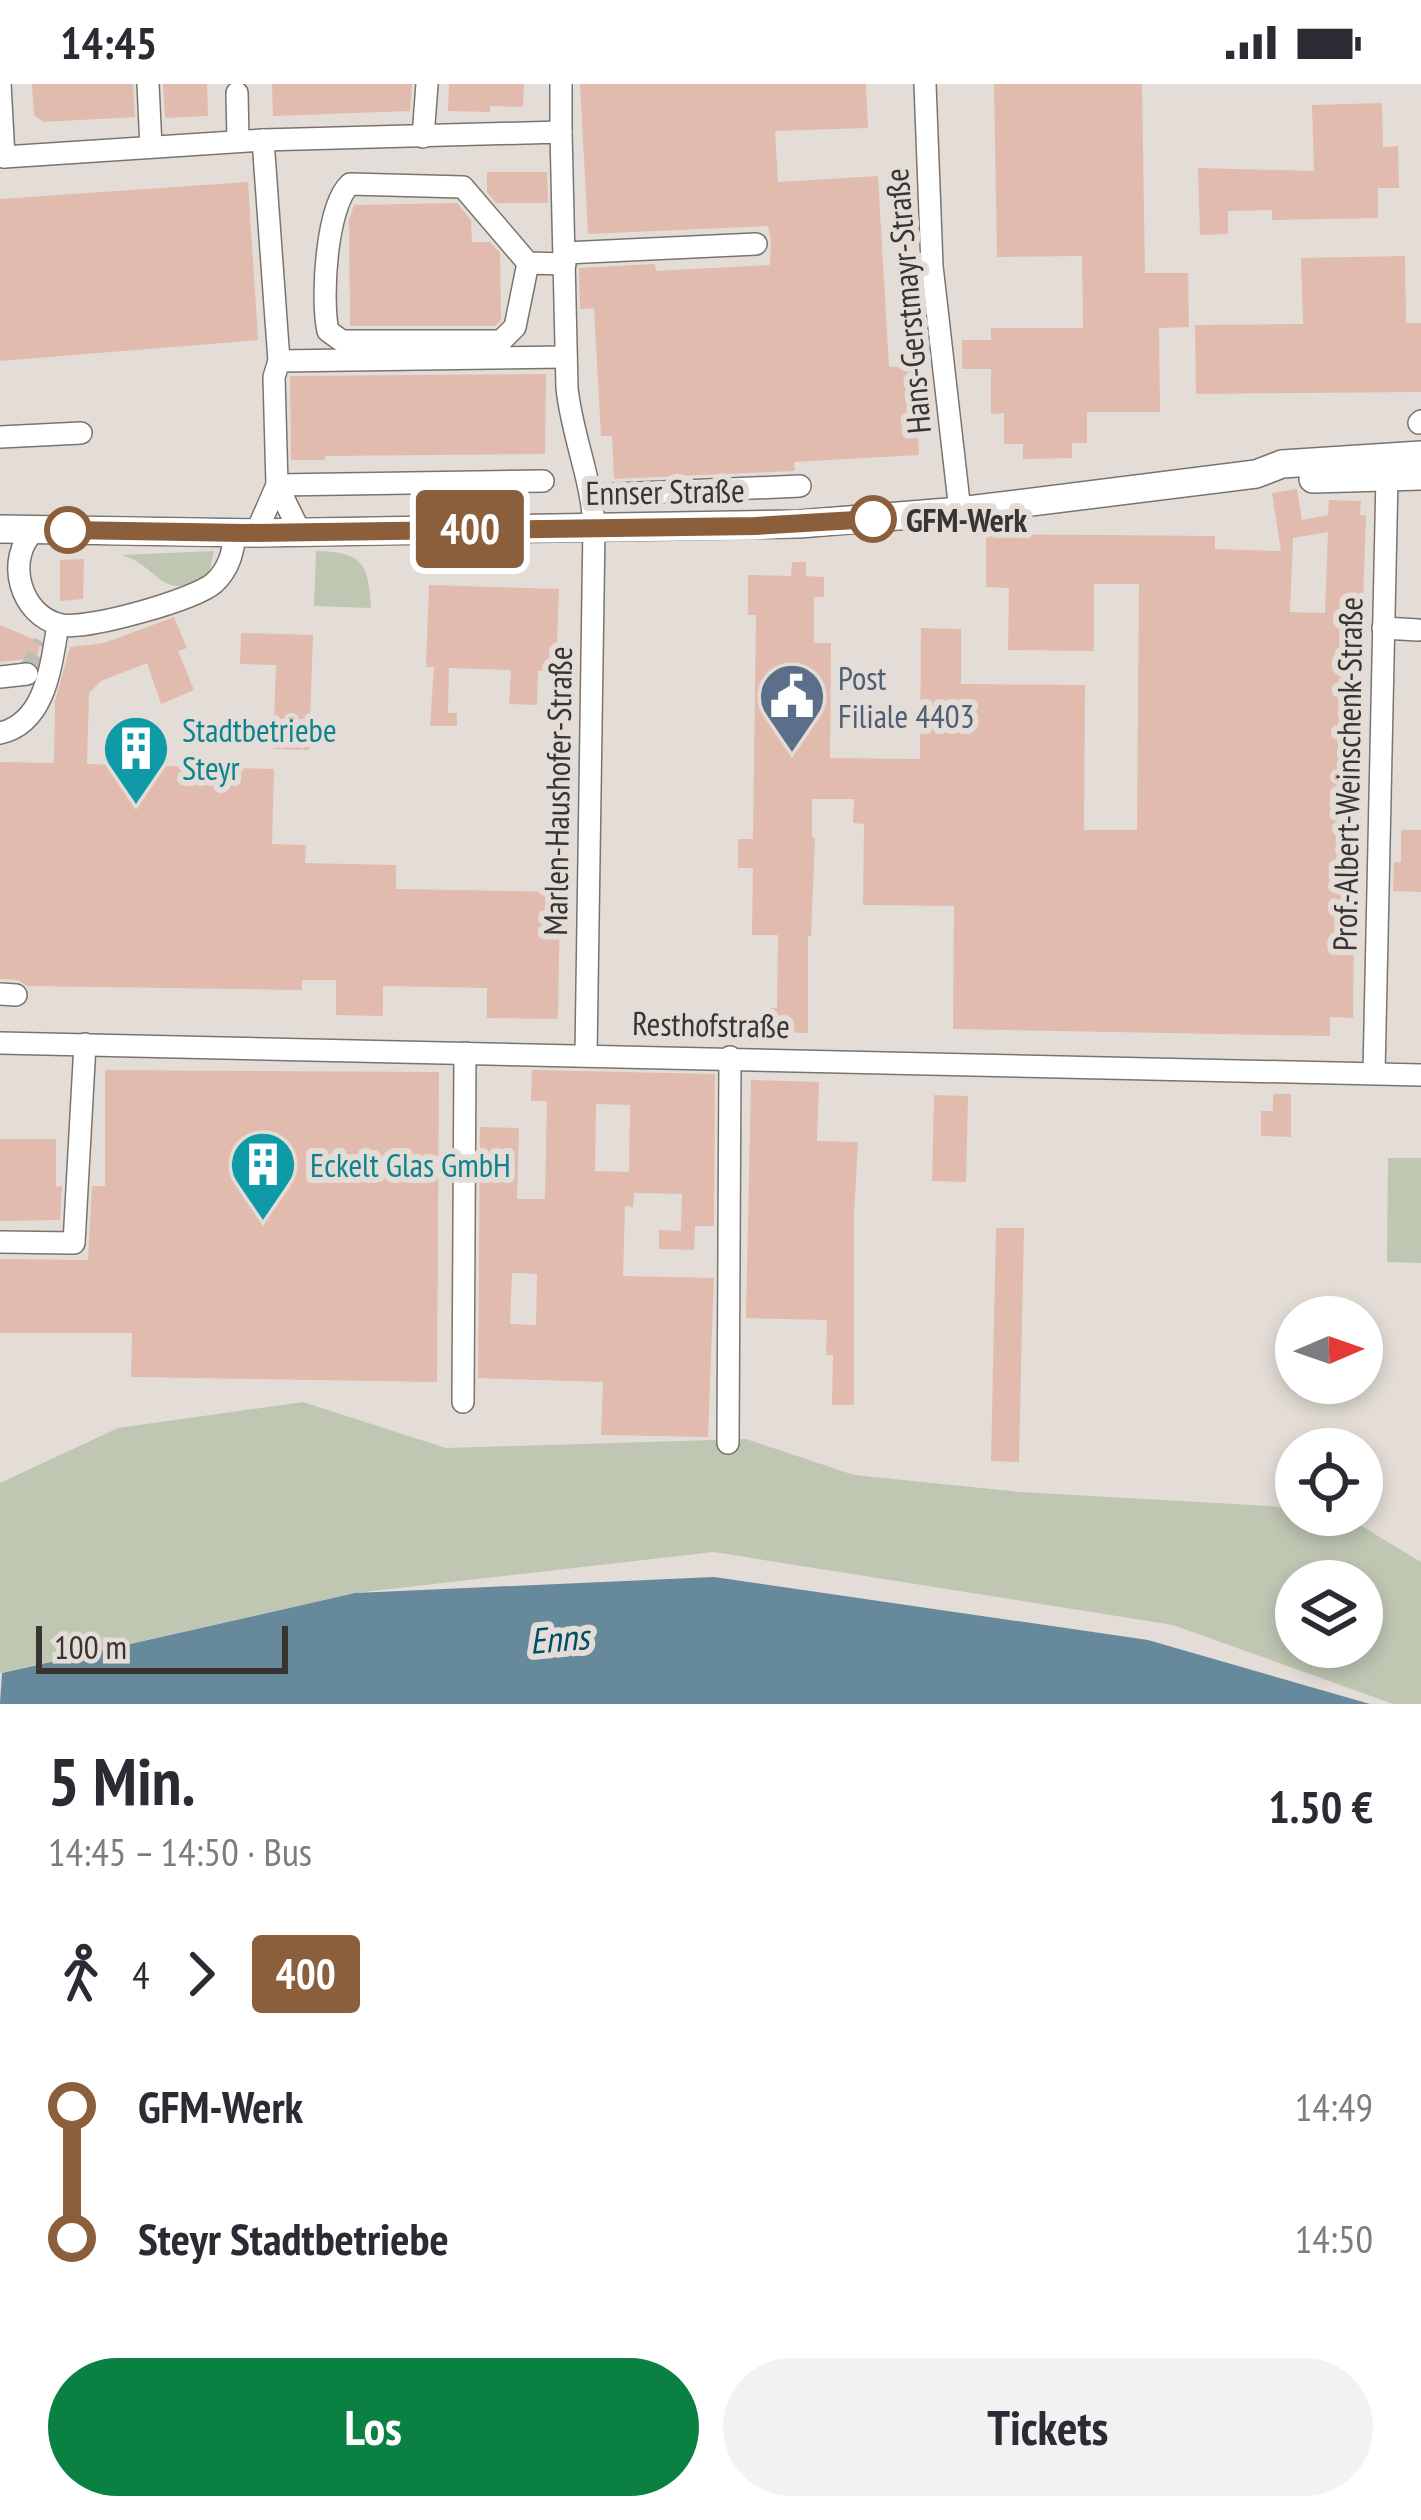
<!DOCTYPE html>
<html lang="de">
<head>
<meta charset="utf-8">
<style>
  body { margin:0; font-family:"PT Sans Narrow",sans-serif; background:#f2f2f3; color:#2b2b33; height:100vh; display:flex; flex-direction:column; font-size:45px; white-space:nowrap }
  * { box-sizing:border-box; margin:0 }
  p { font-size:39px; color:#7c7c81 }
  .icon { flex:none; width:66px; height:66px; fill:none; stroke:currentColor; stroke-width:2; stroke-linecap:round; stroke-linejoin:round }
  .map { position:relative; height:1620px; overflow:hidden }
  .details { display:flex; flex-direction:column; background:#fff; flex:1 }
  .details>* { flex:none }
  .badge { padding:0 24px; border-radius:9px; font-size:42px; line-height:78px }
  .needle { width:78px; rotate:88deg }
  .tools { position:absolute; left:1275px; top:1212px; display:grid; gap:24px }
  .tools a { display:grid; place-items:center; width:108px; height:108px; border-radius:50%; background:#fff; box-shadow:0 6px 18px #0003; font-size:60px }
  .scale { position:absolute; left:36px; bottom:30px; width:252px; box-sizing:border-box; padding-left:12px; border:6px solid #373432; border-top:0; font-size:33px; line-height:42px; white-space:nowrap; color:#373432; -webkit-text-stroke:9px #e4ddd7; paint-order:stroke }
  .map>.badge { position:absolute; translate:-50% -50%; box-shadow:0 0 0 6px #fff }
  .legs { display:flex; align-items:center; gap:18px; height:132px; padding:0 48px; font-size:39px }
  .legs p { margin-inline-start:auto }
  .summary { display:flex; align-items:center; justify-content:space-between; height:204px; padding:0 48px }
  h1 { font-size:66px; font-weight:600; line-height:90px }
  .action { display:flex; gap:24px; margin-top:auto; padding:24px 48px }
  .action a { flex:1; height:138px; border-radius:72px; background:#0b8043; color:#fff; font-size:48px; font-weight:600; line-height:138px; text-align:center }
  .action a+a { background:#f2f2f3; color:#2b2b33 }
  ul { padding:0 48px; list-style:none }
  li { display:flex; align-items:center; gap:42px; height:132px; font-size:45px }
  li i { display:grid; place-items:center; width:18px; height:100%; margin:0 15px; background:currentColor }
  li i::after { content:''; width:30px; height:30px; margin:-15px; border:9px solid; border-radius:50%; background:#fff }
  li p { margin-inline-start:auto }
  li:first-child i { background:linear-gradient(#0000 50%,currentColor 0) }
  li:last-child i { background:linear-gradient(currentColor 50%,#0000 0) }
  .status { display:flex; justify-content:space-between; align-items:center; height:84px; padding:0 60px; background:#fff; direction:ltr }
  .status svg { height:33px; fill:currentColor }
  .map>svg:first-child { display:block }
  .green { fill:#bfc7b3; fill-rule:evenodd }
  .water { fill:#668a9c }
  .building { fill:#e1bbad; fill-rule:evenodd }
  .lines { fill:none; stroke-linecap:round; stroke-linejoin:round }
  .minor-tunnel { stroke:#c1bbb6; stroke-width:21; stroke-dasharray:21 10; stroke-linecap:butt }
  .minor-casing { stroke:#7a746f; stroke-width:24 }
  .major-casing { stroke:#7a746f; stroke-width:30 }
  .minor { stroke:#fff; stroke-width:21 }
  .major { stroke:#fff; stroke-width:27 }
  .line-1-casing { stroke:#fff; stroke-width:27 }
  .line-1 { stroke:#8b5e3c; stroke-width:18 }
  .stop-1-dot { fill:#fff; stroke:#8b5e3c; stroke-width:6 }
  .labels { text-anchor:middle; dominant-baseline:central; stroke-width:12; stroke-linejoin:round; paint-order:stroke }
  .street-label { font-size:33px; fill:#373432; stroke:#e4ddd7 }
  .stop-label { font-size:33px; font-weight:bold; fill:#373432; stroke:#e4ddd7; text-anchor:start }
  .service-label { font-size:33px; fill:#4e5e75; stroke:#e4ddd7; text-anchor:start }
  .culture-label { font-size:33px; fill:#0d838f; stroke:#e4ddd7; text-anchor:start }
  .water-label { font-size:36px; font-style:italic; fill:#004d68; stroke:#e4ddd7 }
</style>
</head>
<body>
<div class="status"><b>14:45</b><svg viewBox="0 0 49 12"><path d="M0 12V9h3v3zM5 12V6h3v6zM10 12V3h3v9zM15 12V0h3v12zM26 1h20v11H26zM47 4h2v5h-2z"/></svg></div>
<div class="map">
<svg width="1421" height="1620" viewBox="0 0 1421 1620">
  <rect width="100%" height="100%" fill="#e4ddd7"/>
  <g class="green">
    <path d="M214,467L209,489C160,523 159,480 121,471Z"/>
    <path d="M316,467C364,468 368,480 371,524L314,522Z"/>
    <polygon points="1388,1074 1421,1074 1421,1179 1387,1178"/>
    <path d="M303,1318L446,1364L746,1355L854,1391L1020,1408L1270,1422L1296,1426V1431L1345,1432L1421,1478V1620H1393L1173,1541L714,1468L355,1509L0,1589V1399L118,1344ZM1296,1497H1362V1563H1296Z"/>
  </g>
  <polygon class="water" points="714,1493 1148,1556 1370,1620 0,1620 2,1589 355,1509"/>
  <g class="building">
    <polygon points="32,0 133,0 135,33 43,38 34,31"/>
    <polygon points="163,0 207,0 208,32 165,34"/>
    <polygon points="272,0 412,0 410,27 273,32"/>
    <polygon points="449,0 524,0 523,23 490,22 490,28 448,27"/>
    <polygon points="580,0 866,0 868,44 775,47 778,98 878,92 889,283 914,282 919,371 794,378 795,387 614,395 612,352 601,352 594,224 580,225 579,184 655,180 656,187 770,181 771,158 768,142 588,150"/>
    <polygon points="994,0 1142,0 1145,189 1188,189 1189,243 1159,244 1160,328 1087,328 1087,359 1072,359 1072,374 1023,375 1023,360 1004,360 1004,329 991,330 991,285 962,285 962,256 991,256 991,244 1083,244 1082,172 997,173"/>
    <polygon points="1382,19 1383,63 1398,62 1399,104 1378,104 1378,134 1272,136 1272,126 1228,127 1228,150 1200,151 1198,84 1314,87 1312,21"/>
    <polygon points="487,88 547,88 548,119 496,119 487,108"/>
    <polygon points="248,98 258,256 0,277 0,115"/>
    <polygon points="457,119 471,136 472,158 490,158 500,169 501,236 495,242 350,242 349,136 354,121"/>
    <polygon points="1405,172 1406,239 1421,239 1421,308 1196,310 1195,241 1303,240 1301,174"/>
    <polygon points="546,290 545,370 325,372 325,376 291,376 290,292"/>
    <path d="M1297,405L1302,436L1328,431L1329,416L1361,417L1360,431H1366L1361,576H1357L1353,934L1330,933V952L953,945L954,822L863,821L864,740L853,739L854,715H812V754H815L811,852H808V949L766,948L767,924H777L778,851H752L753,784H738V755H753L756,531H748V491L791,492L792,478H806V492L824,493V513H814V559H831L830,674L920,675L921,544L961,545V600L1085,601L1084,746H1137L1139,500H1094V567L1008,566L1009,504L986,503V450L1215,452V465L1281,467L1272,409ZM1328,448L1325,529L1290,528L1293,454Z"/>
    <polygon points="84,475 83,515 60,517 60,476"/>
    <polygon points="429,501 559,505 556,587 538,587 537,621 509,620 511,586 449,584 448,629 457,629 457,642 430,642 434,583 426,583"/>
    <polygon points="174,533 187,564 178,567 194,606 161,620 147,579 101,597 89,609 87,680 274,685 272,760 306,761 305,779 396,781 396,805 560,808 558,935 487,934 487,904 383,902 383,932 336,931 336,896 302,896 302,906 27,902 18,896 0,895 0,678 54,679 55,617 70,563 104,559"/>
    <polygon points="0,541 40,558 36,578 25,575 0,578"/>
    <polygon points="241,549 313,551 309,666 273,665 276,581 240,580"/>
    <polygon points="1401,746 1421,746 1421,808 1393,807 1394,778 1401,778"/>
    <polygon points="105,986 439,988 437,1298 131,1293 132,1249 0,1249 0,1175 88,1176 92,1102 105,1102"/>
    <path d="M532,986L715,990L714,1142H695L694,1166L659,1165V1146L681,1147L682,1110L634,1109L633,1123L625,1122L623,1192L714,1194L708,1353L601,1351L603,1298L478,1294L480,1043L519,1044L517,1115H545L547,1017H531ZM596,1020L630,1021L629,1088L595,1087ZM512,1189L537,1190L536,1241L510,1240Z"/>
    <polygon points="751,996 819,998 817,1057 858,1058 854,1131 854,1321 832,1321 833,1271 826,1271 827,1236 746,1234"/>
    <polygon points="1273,1010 1291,1010 1291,1053 1261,1052 1261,1027 1273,1027"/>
    <polygon points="934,1011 968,1012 966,1098 932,1097"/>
    <polygon points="0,1055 56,1055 56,1103 62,1102 60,1136 0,1137"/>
    <polygon points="996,1144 1024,1144 1019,1378 991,1377"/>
  </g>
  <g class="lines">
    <polyline class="minor-tunnel" points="27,590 44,559"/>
    <defs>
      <g id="minor">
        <polyline points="0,0 4,73"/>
        <polyline points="148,0 151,63"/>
        <polyline points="925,0 932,182 960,427"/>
        <polyline points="237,9 238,57"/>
        <polyline points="561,48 561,0"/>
        <polyline points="423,53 427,0"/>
        <polyline points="263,56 279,277"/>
        <path d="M4,73L263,56L561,48L567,304C572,352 592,395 594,443L586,971"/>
        <polyline points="565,169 756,160"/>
        <path d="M528,179L515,243L501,257H342L328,247C321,216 326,122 350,100L463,103L528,179L565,180"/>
        <polyline points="1419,339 1421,337"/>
        <polyline points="0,353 81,349"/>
        <polyline points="277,401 543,397"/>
        <polyline points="593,411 800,402"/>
        <path d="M35,446C4,474 20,533 62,541C87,546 194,516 214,499C229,485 233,469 235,449"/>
        <polyline points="300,448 277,401 274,293 279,277 566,273"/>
        <polyline points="256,449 277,401"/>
        <polyline points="1383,544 1418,546"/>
        <polyline points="0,593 27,590"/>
        <path d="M0,649C46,639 51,581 58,541"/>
        <polyline points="0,910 16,911"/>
        <polyline points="0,959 1421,991"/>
        <polyline points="1374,989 1387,393"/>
        <polyline points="0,1158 74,1159 85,960"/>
        <polyline points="463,1318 465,969"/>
        <polyline points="728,1359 730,973"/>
      </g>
      <g id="major">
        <polyline points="1313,395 1421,392"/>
        <polyline points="0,445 256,449 799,440 960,427 1256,390 1282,380 1421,371"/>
      </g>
    </defs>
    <use href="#minor" class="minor-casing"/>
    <use href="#major" class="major-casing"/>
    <use href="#minor" class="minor"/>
    <use href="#major" class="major"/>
  </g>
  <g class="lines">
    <defs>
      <polyline id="line-1" points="68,446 245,449 755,442 873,435"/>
    </defs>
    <use href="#line-1" class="line-1-casing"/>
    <use href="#line-1" class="line-1"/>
  </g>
  <defs>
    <symbol id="civic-pin" viewBox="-11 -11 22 30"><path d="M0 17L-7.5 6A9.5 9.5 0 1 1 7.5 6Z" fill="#5c6f8a" stroke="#e4ddd7"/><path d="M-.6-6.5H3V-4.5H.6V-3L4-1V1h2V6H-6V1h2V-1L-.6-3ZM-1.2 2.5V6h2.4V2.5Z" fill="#fff"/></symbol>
    <symbol id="building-pin" viewBox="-11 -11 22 30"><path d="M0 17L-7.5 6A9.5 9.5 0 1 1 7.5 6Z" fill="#0f9aa8" stroke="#e4ddd7"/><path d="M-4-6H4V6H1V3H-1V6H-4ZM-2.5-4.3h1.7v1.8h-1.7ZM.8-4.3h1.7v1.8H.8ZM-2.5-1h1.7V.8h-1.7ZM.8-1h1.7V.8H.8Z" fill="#fff"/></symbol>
  </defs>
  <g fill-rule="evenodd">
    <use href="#civic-pin" x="754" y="574" width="76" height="104"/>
    <use href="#building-pin" x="98" y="626" width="76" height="104"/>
    <use href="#building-pin" x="225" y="1042" width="76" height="104"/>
  </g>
  <g class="stop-1-dot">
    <circle cx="873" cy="435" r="21"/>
    <circle cx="68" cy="446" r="21"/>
  </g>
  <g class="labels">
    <g class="street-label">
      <text transform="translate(907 217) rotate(-95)">Hans-Gerstmayr-Straße</text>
      <text transform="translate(665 407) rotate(-1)">Ennser Straße</text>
      <text transform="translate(1347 690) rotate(-89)">Prof.-Albert-Weinschenk-Straße</text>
      <text transform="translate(557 707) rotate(-89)">Marlen-Haushofer-Straße</text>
      <text transform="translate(711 940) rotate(1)">Resthofstraße</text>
    </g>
    <g class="stop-label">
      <text x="906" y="435">GFM-Werk</text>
    </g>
    <g class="service-label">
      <text x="838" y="593">Post<tspan x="838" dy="38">Filiale 4403</tspan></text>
    </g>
    <g class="culture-label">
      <text x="182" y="645">Stadtbetriebe<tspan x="182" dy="38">Steyr</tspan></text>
      <text x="310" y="1080">Eckelt Glas GmbH</text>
    </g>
    <g class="water-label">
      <text transform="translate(559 1554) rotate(-5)">Enns</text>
    </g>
  </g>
</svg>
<div class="tools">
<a><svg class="needle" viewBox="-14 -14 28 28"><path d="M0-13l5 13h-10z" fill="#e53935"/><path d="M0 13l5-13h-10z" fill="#7c7c81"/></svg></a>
<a><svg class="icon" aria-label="locate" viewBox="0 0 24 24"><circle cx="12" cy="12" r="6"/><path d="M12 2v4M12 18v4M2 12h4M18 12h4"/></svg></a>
<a><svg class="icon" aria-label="layers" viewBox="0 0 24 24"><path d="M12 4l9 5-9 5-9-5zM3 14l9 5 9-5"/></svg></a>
</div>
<div class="scale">100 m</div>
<b class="badge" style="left:470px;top:445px;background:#8b5e3c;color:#fff">400</b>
</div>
<section class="details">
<div class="summary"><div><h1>5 Min.</h1><p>14:45 – 14:50 · Bus</p></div><b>1.50 €</b></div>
<div class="legs"><svg class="icon" aria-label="walk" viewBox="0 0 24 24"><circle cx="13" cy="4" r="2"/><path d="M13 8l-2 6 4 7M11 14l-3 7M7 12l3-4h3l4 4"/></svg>4<svg class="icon" aria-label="forward" viewBox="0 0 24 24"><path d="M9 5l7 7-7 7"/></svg><b class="badge" style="background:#8b5e3c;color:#fff">400</b></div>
<ul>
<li><i style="color:#8b5e3c"></i><b>GFM-Werk</b><p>14:49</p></li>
<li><i style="color:#8b5e3c"></i><b>Steyr Stadtbetriebe</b><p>14:50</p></li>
</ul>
<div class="action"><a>Los</a><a>Tickets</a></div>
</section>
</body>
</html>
